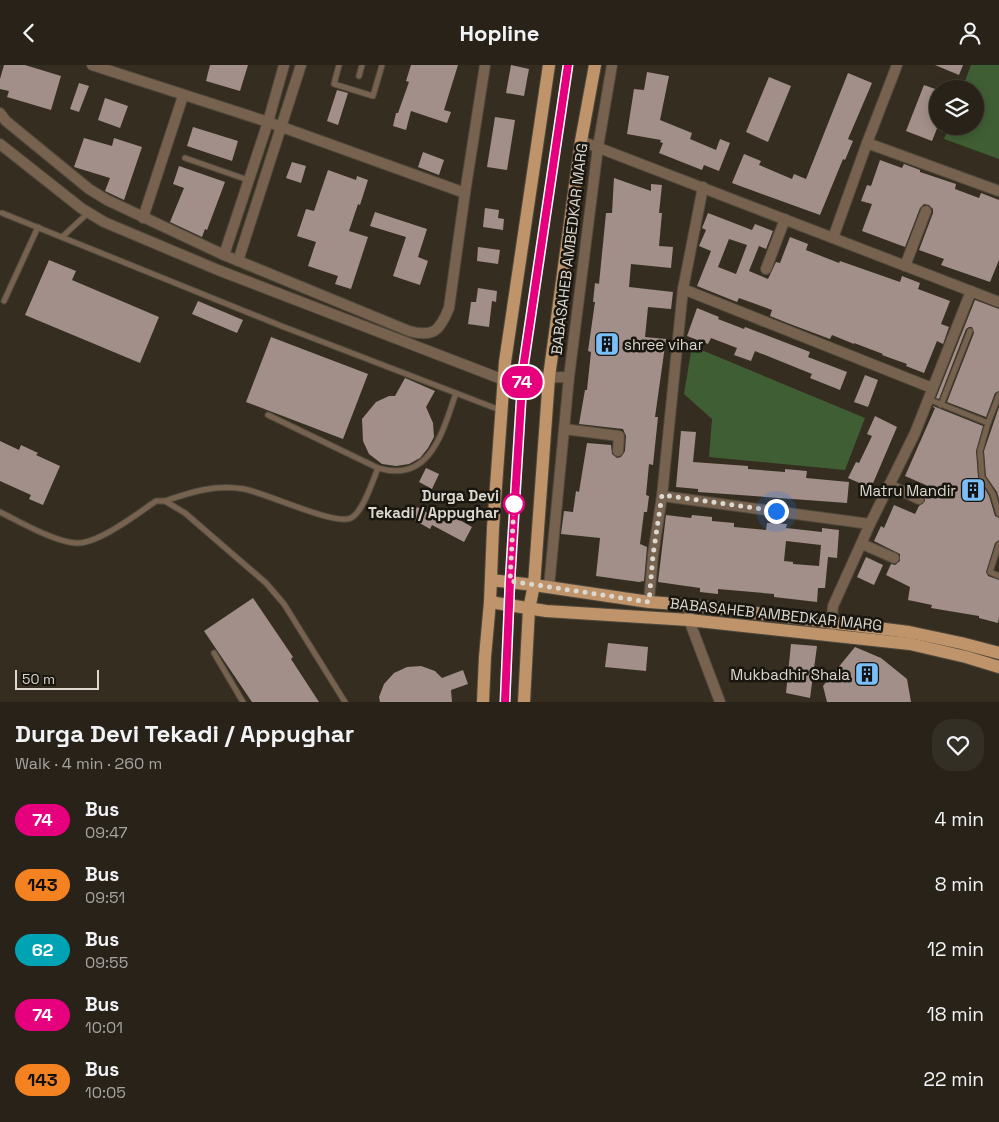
<!DOCTYPE html>
<html lang="en">
<head>
<meta charset="utf-8">
<style>
  body { margin:0; font-family:"Space Grotesk",sans-serif; background:#342f25; color:#f1f3f6; height:100vh; display:flex; flex-direction:column; font-size:19px; white-space:nowrap }
  * { box-sizing:border-box; margin:0 }
  p { font-size:16px; color:#a5a4a2 }
  .icon { flex:none; width:28px; height:28px; fill:none; stroke:currentColor; stroke-width:2; stroke-linecap:round; stroke-linejoin:round }
  .map { position:relative; height:637px; overflow:hidden }
  .drawer { display:flex; flex-direction:column; background:#282218; flex:1 }
  .drawer>* { flex:none }
  .badge { padding:0 10px; border-radius:16px; font-size:18px; line-height:32px }
  .fabs { position:absolute; left:929px; top:15px; display:grid; gap:10px }
  .fabs a { display:grid; place-items:center; width:55px; height:55px; border-radius:50%; background:#282218; box-shadow:0 2px 12px #0003,0 0 0 1px #443f37; font-size:25px }
  .scale { position:absolute; left:15px; bottom:12px; width:84px; box-sizing:border-box; padding-left:5px; border:2px solid #dcd8cf; border-top:0; font-size:14px; line-height:18px; white-space:nowrap; color:#dcd8cf; -webkit-text-stroke:4px #191610; paint-order:stroke }
  .you { position:absolute; width:25px; height:25px; margin:-12px; border:4px solid #fff; border-radius:50%; background:#1a73e8; box-shadow:0 0 0 8px #1a73e833 }
  .map>.badge { position:absolute; translate:-50% -50%; box-shadow:0 0 0 2px #fff }
  .round { display:grid; place-items:center; flex:none; width:52px; height:52px; border-radius:20px; background:#342f25 }
  .headline { display:flex; align-items:center; justify-content:space-between; height:85px; padding:0 15px }
  h1 { font-size:24px; font-weight:600; line-height:38px }
  ul { padding:0; list-style:none }
  li { display:flex; align-items:center; gap:15px; height:65px; padding:0 15px }
  li div { flex:1 }
  li b { display:block; font-size:19px }
  li em { font-style:normal }
  li .badge { min-width:55px; font-weight:700; text-align:center }
  header { display:flex; justify-content:space-between; align-items:center; height:65px; padding:0 15px; background:#282218; font-size:22px; font-weight:600 }
  .map>svg:first-child { display:block }
  .green { fill:#405e34 }
  .building { fill:#a28f89; fill-rule:evenodd }
  .lines { fill:none; stroke-linecap:round; stroke-linejoin:round }
  .lane-casing { stroke:#50493c; stroke-width:7 }
  .street-casing { stroke:#50493c; stroke-width:12 }
  .primary-casing { stroke:#50493c; stroke-width:14 }
  .lane { stroke:#77624f; stroke-width:5 }
  .street { stroke:#77624f; stroke-width:10 }
  .primary { stroke:#bf946b; stroke-width:12 }
  .line-casing { stroke:#fff; stroke-width:11 }
  .line { stroke:#e6007e; stroke-width:8 }
  .walk { stroke:#dcd8cf; stroke-width:5; stroke-dasharray:0 9 }
  .stop-dot { fill:#fff; stroke:#e6007e; stroke-width:2.5 }
  .labels { text-anchor:middle; dominant-baseline:central; stroke-width:5; stroke-linejoin:round; paint-order:stroke }
  .street-label { font-size:15px; fill:#dcd8cf; stroke:#191610 }
  .poi-label { font-size:15px; fill:#dcd8cf; stroke:#191610; text-anchor:end }
  .stop-label { font-size:15px; font-weight:bold; fill:#dcd8cf; stroke:#191610; text-anchor:end }
</style>
</head>
<body>
<header><svg class="icon" aria-label="back" viewBox="0 0 24 24"><path d="M15 5l-7 7 7 7"/></svg>Hopline<svg class="icon" aria-label="person" viewBox="0 0 24 24"><circle cx="12" cy="8" r="4"/><path d="M4 21q1-7 8-7t8 7"/></svg></header>
<div class="map">
<svg width="999" height="637" viewBox="0 0 999 637">
  <rect width="100%" height="100%" fill="#352e20"/>
  <g class="green">
    <polygon points="971,0 999,0 999,94 944,74 949,61 975,61 975,24 962,24"/>
    <polygon points="692,281 865,353 845,405 709,392 712,354 684,329"/>
  </g>
  <g class="building">
    <polygon points="4,0 25,0 61,11 51,45 7,32 9,26 0,24 0,14"/>
    <polygon points="210,0 248,0 240,26 206,16"/>
    <polygon points="411,0 458,0 444,45 451,47 447,58 411,46 406,65 393,61 396,48 398,48 409,17 406,16"/>
    <polygon points="511,0 529,4 524,31 506,28"/>
    <polygon points="935,0 963,0 959,10"/>
    <polygon points="647,7 669,11 660,55 692,68 690,74 716,85 720,74 730,78 719,106 704,100 702,105 659,88 663,78 660,77 661,75 627,69 634,24 644,25"/>
    <polygon points="848,8 872,18 848,74 853,76 845,95 843,94 820,150 732,118 744,89 761,96 759,100 792,114 794,109 806,114"/>
    <polygon points="769,12 791,21 768,77 746,67"/>
    <polygon points="79,18 89,21 79,47 70,44"/>
    <polygon points="924,20 938,25 938,61 932,76 906,66"/>
    <polygon points="337,25 348,28 338,60 327,56"/>
    <polygon points="105,33 128,41 120,63 98,55"/>
    <polygon points="495,52 515,55 507,105 487,102"/>
    <polygon points="193,62 238,76 232,96 187,81"/>
    <polygon points="84,73 112,81 114,73 142,82 124,135 105,126 110,113 74,102"/>
    <polygon points="423,87 444,95 439,110 418,102"/>
    <polygon points="880,95 902,103 904,99 920,105 920,107 956,119 955,124 979,133 981,128 999,135 999,195 990,217 941,200 944,194 919,185 933,148 933,144 929,140 924,139 920,143 905,182 862,166 872,139 861,136 867,120 871,121"/>
    <polygon points="292,97 306,101 301,118 286,113"/>
    <polygon points="179,101 225,117 207,165 205,164 202,172 170,157 184,123 173,119"/>
    <polygon points="328,105 356,115 357,111 368,115 360,140 358,139 349,166 368,172 351,224 335,219 338,211 308,201 316,177 297,171 306,144 314,146"/>
    <polygon points="614,113 651,126 651,119 662,120 659,148 662,148 659,181 673,182 671,203 631,199 629,222 673,227 671,244 648,242 645,272 666,274 655,352 658,352 653,400 649,399 646,430 649,431 647,447 644,447 640,479 647,482 644,516 639,517 596,511 600,473 561,469 564,446 573,447 576,426 579,427 587,378 611,380 612,389 617,393 621,392 625,386 626,371 623,364 579,359 585,325 587,325 591,287 588,286 595,237 593,237 595,218 599,219 606,148 612,148"/>
    <polygon points="485,143 499,145 498,153 504,154 503,165 483,162"/>
    <polygon points="375,147 427,164 418,192 428,196 420,220 393,211 406,172 370,161"/>
    <path d="M708,148L752,165L755,159L773,166L766,184L759,181L749,206L768,214L776,197L780,198L790,172L808,179L806,185L839,198L840,196L900,217L902,211L920,218L918,224L950,236L941,259L949,262L943,279L937,276L924,308L906,301L907,299L882,290L883,289L854,278V279L832,270L830,274L790,259L770,251L772,245L739,233L737,237L697,221L711,186L699,181L706,165L702,163ZM729,174L747,180L736,209L718,202Z"/>
    <polygon points="478,182 500,185 498,199 477,196"/>
    <polygon points="49,195 76,206 72,215 159,252 140,298 25,250"/>
    <polygon points="478,223 497,226 496,237 492,236 489,262 468,259 471,237 476,237"/>
    <polygon points="975,235 999,244 999,326 995,328 986,352 947,337 974,268 972,262 969,262 966,264 939,334 936,333"/>
    <polygon points="198,236 243,255 237,268 192,249"/>
    <polygon points="697,243 719,252 718,254 744,264 745,262 810,287 808,292 847,307 840,325 810,313 812,309 755,286 751,296 734,290 737,283 711,273 708,279 687,271"/>
    <polygon points="271,272 368,309 343,374 246,337"/>
    <polygon points="865,310 878,315 868,342 854,337"/>
    <polygon points="405,313 435,326 426,342 433,358 434,372 428,383 420,393 409,399 396,401 382,399 369,389 363,376 362,354 376,337 389,331 395,331"/>
    <polygon points="933,341 983,361 976,386 978,412 989,431 995,451 999,453 999,475 995,478 986,507 988,511 999,515 999,552 998,558 979,553 979,551 931,543 932,540 908,535 910,522 886,510 891,499 895,500 900,496 900,489 874,476 881,461 884,463 894,440 915,449 919,441 925,436 924,430 928,421 905,411 935,343 933,342"/>
    <polygon points="999,342 999,434 997,427 986,411 984,386"/>
    <polygon points="875,351 897,362 871,423 848,413 856,397 859,398 872,371 867,369"/>
    <polygon points="681,366 696,367 693,397 748,401 748,404 785,407 785,404 807,406 806,413 849,417 847,438 698,427 698,424 676,422"/>
    <polygon points="0,376 19,385 21,380 38,388 36,390 60,401 43,440 29,434 31,430 0,416"/>
    <polygon points="426,403 439,409 432,424 419,417"/>
    <polygon points="417,442 447,458 451,450 472,462 464,477 432,460 430,464 411,453"/>
    <path d="M666,450L691,453L692,450L712,452V456L734,458V462L766,465L767,458L787,459L786,463L822,467V463L839,465L837,493L828,492L825,523H818L817,537L774,532V529L718,524V529L700,527V523L658,517ZM786,476L821,480L819,501L793,499V497L784,496Z"/>
    <polygon points="866,492 883,500 874,520 857,512"/>
    <polygon points="253,533 293,592 291,594 319,637 252,637 204,566"/>
    <polygon points="608,578 648,582 646,606 605,602"/>
    <polygon points="791,579 817,581 810,633 786,628"/>
    <polygon points="855,582 881,593 907,614 911,637 827,637 823,621"/>
    <polygon points="421,601 435,606 442,613 463,605 468,619 451,625 452,637 380,637 379,632 384,619 394,608 407,602"/>
  </g>
  <g class="lines">
    <defs>
      <g id="lane">
        <polyline points="339,0 334,19 373,31 382,0"/>
        <polyline points="359,11 362,0"/>
        <polyline points="185,93 248,115"/>
        <polyline points="2,148 284,262 500,345"/>
        <polyline points="62,172 88,148"/>
        <polyline points="4,236 38,162"/>
        <polyline points="928,334 988,358 999,330"/>
        <polyline points="941,340 970,266"/>
        <path d="M268,350L378,403C431,419 443,365 456,328"/>
        <polyline points="988,358 980,386 982,412 993,429 999,449"/>
        <path d="M165,436C191,427 216,419 244,424C266,428 335,461 351,453C363,447 373,415 378,403"/>
        <path d="M0,447C20,457 53,476 75,478C97,480 137,449 156,436H165L185,448L266,518L284,539L345,637"/>
        <polyline points="999,479 990,507 999,511"/>
        <polyline points="214,588 243,637"/>
        <polyline points="505,637 510,516 523,304 568,0"/>
      </g>
      <g id="street">
        <polyline points="92,0 268,57 465,128"/>
        <path d="M0,48L6,56L89,124L107,135L224,190L409,266C434,273 440,265 449,243L465,128L485,0"/>
        <polyline points="581,76 999,237"/>
        <polyline points="867,78 999,126"/>
        <polyline points="0,79 81,143 104,157 218,205 504,315 522,313 569,312"/>
        <polyline points="143,153 183,31"/>
        <polyline points="833,173 867,78 897,0"/>
        <polyline points="224,190 268,57 284,0"/>
        <polyline points="238,196 301,0"/>
        <polyline points="905,201 926,146"/>
        <polyline points="766,204 785,154"/>
        <polyline points="683,224 932,323"/>
        <polyline points="564,364 619,371 618,386"/>
        <polyline points="889,420 919,434"/>
        <polyline points="662,431 870,459"/>
        <polyline points="862,479 894,493"/>
        <polyline points="549,522 569,312 598,82 612,0"/>
        <polyline points="649,537 653,490 662,431 683,224 703,122"/>
        <polyline points="690,540 689,555 720,637"/>
        <polyline points="831,564 833,541 870,459 915,368 971,226"/>
      </g>
      <g id="primary">
        <polyline points="491,515 534,520 649,537 690,540 909,567 961,578 999,588"/>
        <polyline points="490,537 546,546 689,555 910,579 966,592 999,602"/>
        <polyline points="483,637 485,592 490,537 493,463 505,297 549,0"/>
        <polyline points="524,637 529,544 534,520 549,312 581,76 595,0"/>
      </g>
    </defs>
    <use href="#lane" class="lane-casing"/>
    <use href="#street" class="street-casing"/>
    <use href="#primary" class="primary-casing"/>
    <use href="#lane" class="lane"/>
    <use href="#street" class="street"/>
    <use href="#primary" class="primary"/>
  </g>
  <g class="lines">
    <defs>
      <polyline id="line" points="505,637 510,516 523,304 568,0"/>
    </defs>
    <use href="#line" class="line-casing"/>
    <use href="#line" class="line"/>
    <polyline class="walk" points="514,439 510,516 649,537 653,490 662,430 776,446"/>
  </g>
  <defs>
    <symbol id="building-square" viewBox="-11 -11 22 22"><rect x="-9" y="-9" width="18" height="18" rx="4" fill="#7bbef8" stroke="#191610"/><path d="M-4-6H4V6H1V3H-1V6H-4ZM-2.5-4.3h1.7v1.8h-1.7ZM.8-4.3h1.7v1.8H.8ZM-2.5-1h1.7V.8h-1.7ZM.8-1h1.7V.8H.8Z" fill="#111"/></symbol>
  </defs>
  <g fill-rule="evenodd">
    <use href="#building-square" x="593" y="265" width="28" height="28"/>
    <use href="#building-square" x="959" y="411" width="28" height="28"/>
    <use href="#building-square" x="853" y="595" width="28" height="28"/>
  </g>
  <circle class="stop-dot" cx="514" cy="439" r="10"/>
  <g class="labels">
    <g class="street-label">
      <text transform="translate(569 184) rotate(-83)">BABASAHEB AMBEDKAR MARG</text>
      <text transform="translate(776 549) rotate(6)">BABASAHEB AMBEDKAR MARG</text>
    </g>
    <g class="poi-label">
      <text x="624" y="279" text-anchor="start">shree vihar</text>
      <text x="956" y="425">Matru Mandir</text>
      <text x="850" y="609">Mukbadhir Shala</text>
    </g>
    <g class="stop-label">
      <text x="499" y="430">Durga Devi<tspan x="499" dy="17">Tekadi / Appughar</tspan></text>
    </g>
  </g>
</svg>
<div class="fabs">
<a><svg class="icon" aria-label="layers" viewBox="0 0 24 24"><path d="M12 4l9 5-9 5-9-5zM3 14l9 5 9-5"/></svg></a>
</div>
<div class="scale">50 m</div>
<div class="you" style="left:776px;top:446px"></div>
<b class="badge" style="left:522px;top:317px;background:#e6007e;color:#fff">74</b>
</div>
<section class="drawer">
<div class="headline"><div><h1>Durga Devi Tekadi / Appughar</h1><p>Walk · 4 min · 260 m</p></div><a class="round"><svg class="icon" aria-label="heart" viewBox="0 0 24 24"><path d="M12 20l-8-8c-3-5 5-10 8-4 3-6 11-1 8 4z"/></svg></a></div>
<ul>
<li><span class="badge" style="background:#e6007e;color:#fff">74</span><div><b>Bus</b><p>09:47</p></div><em>4 min</em></li>
<li><span class="badge" style="background:#f58220;color:#111">143</span><div><b>Bus</b><p>09:51</p></div><em>8 min</em></li>
<li><span class="badge" style="background:#00a3b4;color:#fff">62</span><div><b>Bus</b><p>09:55</p></div><em>12 min</em></li>
<li><span class="badge" style="background:#e6007e;color:#fff">74</span><div><b>Bus</b><p>10:01</p></div><em>18 min</em></li>
<li><span class="badge" style="background:#f58220;color:#111">143</span><div><b>Bus</b><p>10:05</p></div><em>22 min</em></li>
</ul>
</section>
</body>
</html>
